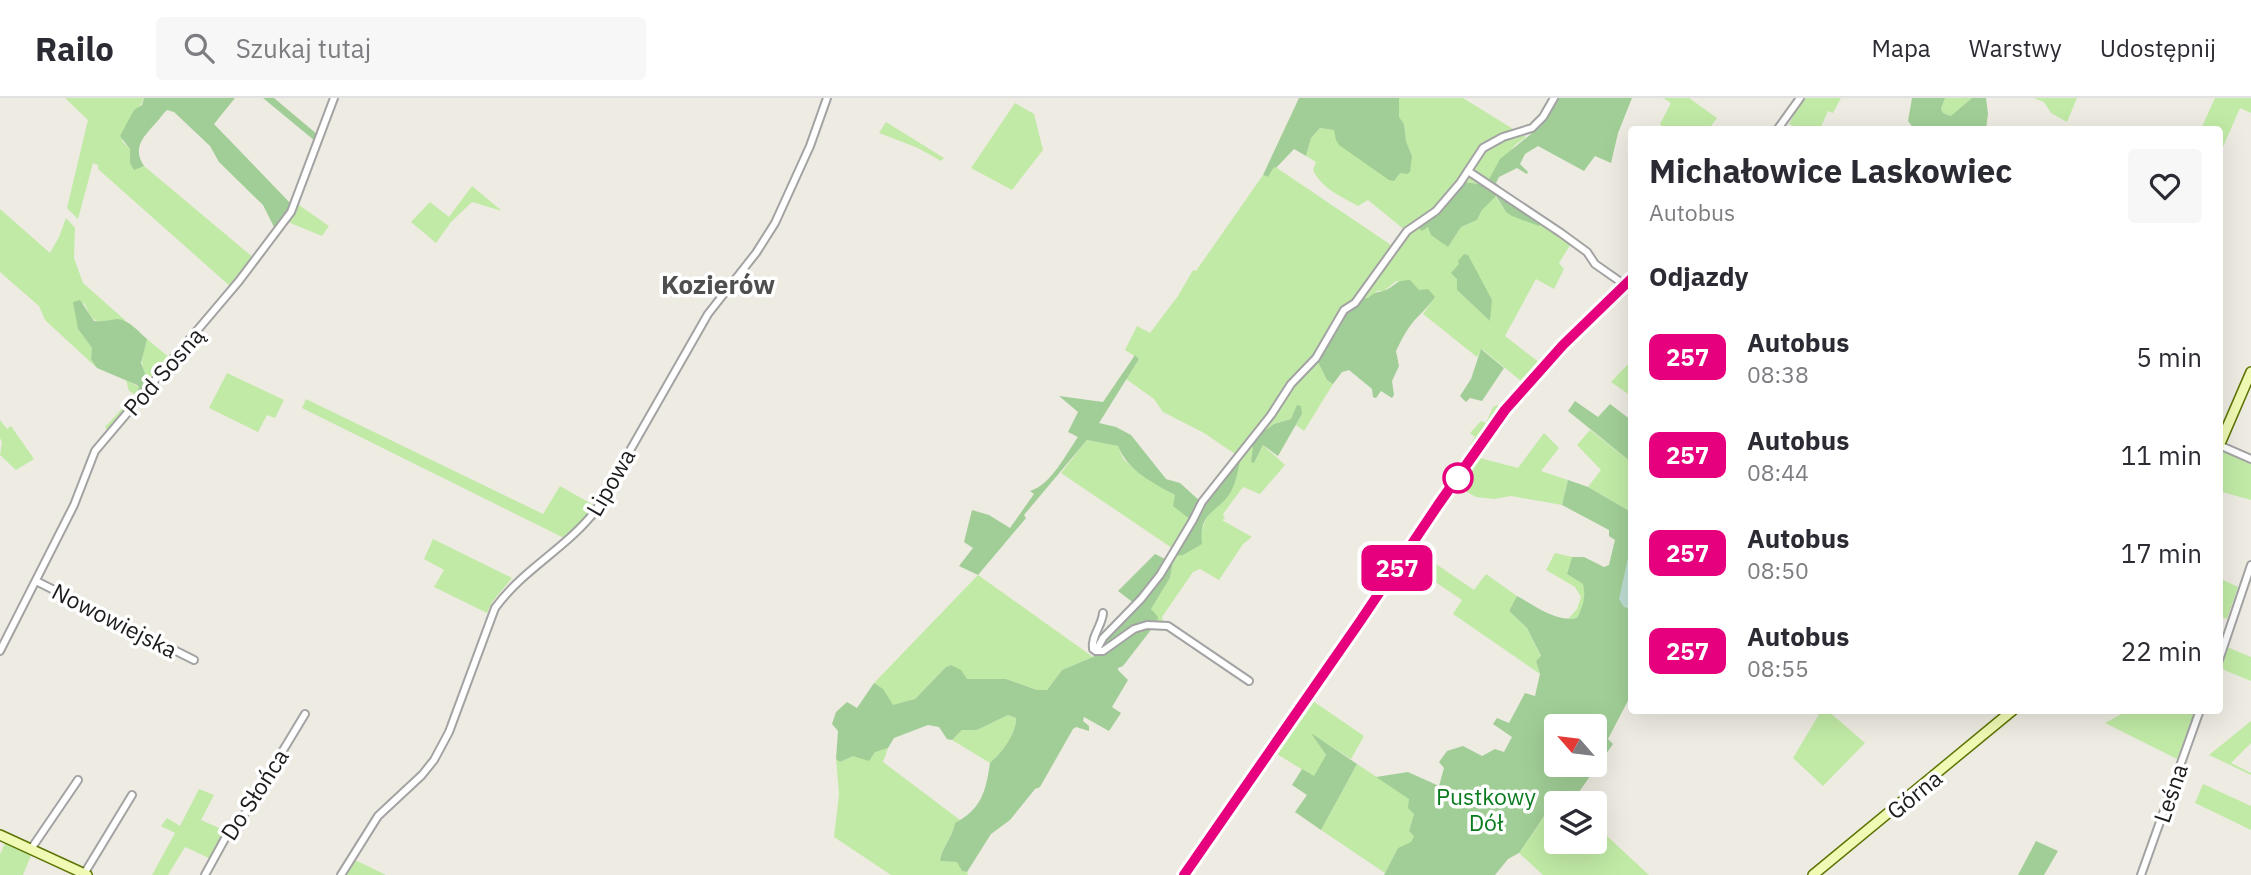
<!DOCTYPE html>
<html lang="pl">
<head>
<meta charset="utf-8">
<style>
  body { margin:0; font-family:"IBM Plex Sans",sans-serif; background:#f7f7f7; color:#2b2b33; height:100vh; display:flex; flex-direction:column; font-size:26px; white-space:nowrap }
  * { box-sizing:border-box; margin:0 }
  p { font-size:23px; color:#7c7c81 }
  .icon { flex:none; width:38px; height:38px; fill:none; stroke:currentColor; stroke-width:2; stroke-linecap:round; stroke-linejoin:round }
  .map { position:relative; flex:1; overflow:hidden }
  .side { position:absolute; left:1628px; top:28px; width:595px; height:588px; display:flex; flex-direction:column; background:#fff; border-radius:7px; box-shadow:0 7px 28px #0002 }
  .side>* { flex:none }
  .badge { padding:0 14px; border-radius:10px; font-size:24px; line-height:46px }
  .needle { width:46px; rotate:298deg }
  .controls { position:absolute; left:1544px; top:616px; display:grid; gap:14px }
  .controls a { display:grid; place-items:center; width:63px; height:63px; border-radius:7px; background:#fff; box-shadow:0 7px 28px #0002; font-size:35px }
  .map>.badge { position:absolute; translate:-50% -50%; box-shadow:0 0 0 4px #fff }
  h2 { padding:0 21px; font-size:26px; line-height:63px }
  .round { display:grid; place-items:center; flex:none; width:74px; height:74px; border-radius:7px; background:#f7f7f7 }
  .overview { display:flex; align-items:center; justify-content:space-between; height:119px; padding:0 21px }
  h1 { font-size:33px; font-weight:700; line-height:52px }
  ul { padding:0; list-style:none }
  li { display:flex; align-items:center; gap:21px; height:98px; padding:0 21px }
  li div { flex:1 }
  li b { display:block; font-size:26px }
  li em { font-style:normal }
  li .badge { min-width:77px; font-weight:700; text-align:center }
  header { display:flex; align-items:center; gap:42px; box-sizing:border-box; height:98px; padding:0 35px; background:#fff; border-bottom:2px solid #e1e1e2 }
  header strong { font-size:33px }
  nav { display:flex; gap:38px; margin-inline-start:auto; font-size:24px }
  .search { width:490px; height:63px; background:#f7f7f7; display:flex; align-items:center; gap:18px; box-sizing:border-box; padding:0 24px; border-radius:7px; color:#7c7c81; font-size:26px }
  .map>svg:first-child { display:block }
  .grass { fill:#c1eaa6; fill-rule:evenodd }
  .forest { fill:#a1ce96; fill-rule:evenodd }
  .wetland { fill:#beddd2 }
  .lines { fill:none; stroke-linecap:round; stroke-linejoin:round }
  .street-casing { stroke:#a3a3a3; stroke-width:10 }
  .secondary-casing { stroke:#5c7403; stroke-width:12 }
  .street { stroke:#fff; stroke-width:6 }
  .secondary { stroke:#f0fab4; stroke-width:9 }
  .line-casing { stroke:#fff; stroke-width:16 }
  .line { stroke:#e6007e; stroke-width:10 }
  .stop-dot { fill:#fff; stroke:#e6007e; stroke-width:3.5 }
  .labels { text-anchor:middle; dominant-baseline:central; stroke-width:7; stroke-linejoin:round; paint-order:stroke }
  .street-label { font-size:23px; fill:#1c1c1c; stroke:#fff }
  .park-label { font-size:23px; fill:#0a7b1e; stroke:#fff }
  .quarter-label { font-size:26px; font-weight:bold; fill:#4f4f4f; stroke:#fff }
</style>
</head>
<body>
<header>
<strong>Railo</strong>
<div class="search"><svg class="icon" aria-label="search" viewBox="0 0 24 24"><circle cx="10" cy="10" r="6"/><path d="M15 15l6 6"/></svg>Szukaj tutaj</div>
<nav><a>Mapa</a><a>Warstwy</a><a>Udostępnij</a></nav>
</header>
<div class="map">
<svg width="2251" height="777" viewBox="0 0 2251 777">
  <rect width="100%" height="100%" fill="#eeebe2"/>
  <g class="grass">
    <polygon points="65,0 144,0 122,43 130,51 138,69 144,68 255,161 231,189 98,71 98,67 93,65 78,121 67,110 88,22"/>
    <path d="M1399,0H1463L1526,39L1515,47L1486,87L1464,84L1427,129L1448,149L1461,129L1477,122L1482,112L1495,98L1506,114L1542,124L1572,144L1559,165L1564,171L1554,191L1536,181L1505,238L1540,265L1568,239L1524,287L1474,350L1470,347L1475,339L1470,335L1481,323L1486,325L1493,309L1503,305L1521,283L1482,251L1477,259L1423,216L1435,199L1396,183L1384,193H1377L1316,259L1327,282L1333,286L1304,333L1296,327L1302,316L1294,317L1291,321L1274,326L1253,349L1254,365L1263,347L1285,367L1260,396L1243,389L1223,416L1225,421L1222,422L1252,439L1243,446L1219,482L1200,471L1193,474L1162,519L1163,523L1195,544L1170,532L1152,531L1157,524L1151,511L1170,480L1174,458L1201,435L1208,415L1222,405L1234,383L1242,352L1235,356L1204,335L1163,314L1154,301L1126,281L1139,261L1125,252L1137,228L1150,235L1178,198L1193,172L1196,173L1263,77L1268,79L1274,68L1394,149L1406,133L1368,102L1358,108C1342,99 1321,90 1313,72L1316,64L1306,58L1311,40L1320,30L1334,32L1336,36L1412,58L1406,43L1404,26L1399,19ZM1460,166L1491,221L1489,222L1457,192Z"/>
    <polygon points="1663,0 1689,0 1717,20 1709,31 1665,31 1660,26 1671,5"/>
    <polygon points="1803,0 1841,0 1833,15 1828,13 1820,31 1800,31 1789,26"/>
    <polygon points="1945,0 1972,0 1952,18 1943,15 1941,11"/>
    <polygon points="2034,0 2077,0 2067,24 2051,15 2044,4"/>
    <polygon points="2215,0 2251,0 2251,15 2240,10 2219,58 2219,32 2201,31"/>
    <polygon points="1015,5 1034,16 1043,52 1012,92 971,70"/>
    <polygon points="886,24 944,60 941,63 918,50 879,35"/>
    <polygon points="472,88 502,113 472,104 451,124 436,145 411,124 430,104 449,119"/>
    <polygon points="296,105 329,128 322,138 288,124"/>
    <path d="M0,111L50,155L59,139L66,120L75,130L74,160L83,185L126,223C102,218 96,236 84,204L78,231L92,250L91,261L97,270L45,222L39,208L0,174Z"/>
    <path d="M147,241L171,261L108,333L105,329L135,297L129,293L126,282L139,289L148,280C138,267 143,256 147,241Z"/>
    <polygon points="1631,263 1631,298 1611,284"/>
    <polygon points="227,275 284,302 275,320 267,317 258,334 209,310"/>
    <polygon points="306,301 543,416 560,388 595,408 579,429 566,441 302,310"/>
    <polygon points="0,322 7,331 11,328 34,361 16,372 0,357 2,344 0,340"/>
    <polygon points="1590,332 1631,364 1631,414 1588,389 1601,372 1577,347"/>
    <polygon points="1544,335 1559,350 1541,373 1568,382 1562,407 1511,398 1494,401 1476,399 1456,388 1476,359 1518,370"/>
    <polygon points="1087,342 1118,348 1123,361 1144,379 1175,397 1191,422 1172,450 1061,375"/>
    <polygon points="2223,352 2251,364 2251,402 2219,393 2219,362"/>
    <polygon points="433,441 512,480 492,504 487,515 434,489 444,472 424,461"/>
    <polygon points="1555,455 1572,459 1567,476 1584,486 1584,506 1577,520 1568,521 1577,511 1581,499 1575,489 1546,472"/>
    <polygon points="1433,464 1474,492 1486,476 1517,498 1509,513 1527,530 1541,559 1536,563 1540,576 1453,516 1462,502 1425,477"/>
    <polygon points="978,477 1093,559 1062,572 1047,592 1037,592 1006,581 967,581 951,567 946,569 915,601 893,608 883,592 874,585"/>
    <polygon points="2219,480 2238,489 2227,521 2219,518"/>
    <polygon points="2227,549 2251,559 2251,583 2219,570"/>
    <polygon points="1310,601 1364,638 1351,661 1313,637 1326,657 1314,679 1277,656"/>
    <polygon points="1821,613 1828,613 1865,645 1823,688 1793,660"/>
    <polygon points="2127,613 2187,613 2194,616 2177,661 2105,625"/>
    <path d="M1008,617L1016,620C1017,635 1001,656 990,665L952,642L962,632H977Z"/>
    <polygon points="2251,623 2251,645 2231,665 2251,675 2251,677 2209,657"/>
    <path d="M888,650L883,664L960,722L955,725C953,739 940,751 940,763L958,764L962,773L967,774L968,777H891L834,739L839,696L836,661L840,664L853,658Z"/>
    <polygon points="1357,666 1410,701 1414,716 1409,733 1415,738 1412,744 1398,750 1385,775 1321,732"/>
    <polygon points="2203,686 2251,708 2251,732 2195,705"/>
    <polygon points="199,691 214,697 201,722 226,733 211,761 185,749 168,777 152,777 175,735 161,728 167,720 180,728"/>
    <polygon points="1560,695 1571,705 1556,705 1556,744 1594,744 1594,726 1649,777 1543,777 1519,755"/>
    <polygon points="6,743 32,755 23,777 0,777 0,756"/>
    <polygon points="355,762 386,777 345,777"/>
  </g>
  <g class="forest">
    <path d="M144,0H235L214,26L292,107L276,133L263,107L219,64L210,48L174,14L167,12C162,16 160,21 155,26C143,39 132,50 144,68L134,72L130,65V51L120,38L134,12L142,7Z"/>
    <polygon points="263,0 274,0 318,37 315,43"/>
    <polygon points="1299,0 1399,0 1399,19 1404,26 1406,43 1412,58 1410,74 1407,76 1400,75 1394,83 1389,82 1339,47 1336,42 1334,32 1320,30 1311,40 1306,58 1294,51 1276,70 1274,69 1268,79 1263,77"/>
    <polygon points="1559,0 1632,0 1618,35 1611,65 1595,58 1584,73 1538,48 1525,56 1520,66 1528,74 1527,76 1517,70 1499,79 1496,85 1503,92 1503,97 1542,124 1539,128 1512,118 1506,114 1496,98 1482,112 1477,122 1461,129 1448,149 1431,137 1428,129 1422,133 1417,129 1464,84 1486,87 1500,61 1531,36"/>
    <polygon points="1912,0 1945,0 1941,11 1943,15 1951,18 1972,0 1986,0 1988,16 1986,31 1914,31 1908,23"/>
    <polygon points="1464,156 1468,157 1492,202 1490,223 1457,192 1457,181 1451,175 1459,166 1458,163"/>
    <path d="M1410,182L1419,192L1428,191L1435,199C1427,211 1418,217 1410,228C1404,236 1400,245 1396,253L1399,268L1392,283L1394,297L1392,300L1381,293L1376,300L1373,299L1372,291L1349,272L1342,274L1333,286L1327,282L1316,260C1326,242 1345,199 1368,200C1375,194 1375,195 1383,193C1396,189 1392,183 1410,182Z"/>
    <path d="M80,202L94,223C102,224 109,222 117,221C128,221 139,234 147,241L141,265L149,286L139,296L137,294L139,289L137,287L97,270L91,261L92,250L78,231L73,204Z"/>
    <polygon points="1481,251 1504,270 1482,303 1470,300 1466,304 1460,298 1471,281"/>
    <path d="M1135,257L1139,261L1099,325L1116,329L1131,337L1166,381L1180,385L1201,404L1235,356L1243,350C1239,363 1238,379 1233,389C1223,415 1198,409 1202,446L1183,457L1174,458L1170,480L1151,511L1158,519L1157,524L1123,568L1118,570V572L1128,582L1112,609L1121,615L1109,633L1084,619L1083,623L1089,628V633L1076,629L1073,631L1040,689L1035,691L1010,722L991,736L967,774L962,773L957,764L940,763C941,750 953,739 955,725C982,711 986,692 990,665C1001,656 1017,635 1016,620L1008,617L977,632H962L952,642L947,641L939,629L928,627L894,640L888,650L875,654L869,663L853,658L840,664L836,661L838,633L832,626L836,614L847,604L857,610L874,585L883,591L893,607L915,601L946,569L951,567L961,572L967,581H1006L1037,592H1047L1062,572L1093,559L1098,554L1135,506L1118,493L1155,456L1165,461L1191,422L1173,408L1175,397C1153,385 1128,373 1118,348L1087,342L1024,417L1026,420L978,477L959,468L973,450L964,444L972,412L989,417L1010,430L1034,396L1030,393C1051,387 1066,356 1078,339L1068,334L1078,314L1059,298L1103,304Z"/>
    <polygon points="1575,303 1598,319 1610,306 1631,322 1631,364 1568,313"/>
    <polygon points="1297,307 1301,308 1302,316 1278,358 1263,347 1254,365 1251,364 1253,350 1249,344 1274,326 1291,321"/>
    <path d="M1568,382L1588,389L1631,414V597L1608,641L1613,646L1571,705L1559,696L1519,755L1508,761L1495,777H1384L1398,750L1411,744L1414,738L1409,733L1414,716L1408,710L1409,701L1376,679L1408,674L1439,688L1444,670L1439,664L1447,653L1463,648L1482,658L1495,651L1504,654L1512,639L1493,626L1497,620L1509,625L1525,595L1535,598L1540,576L1536,563L1541,558L1527,530L1509,513L1517,498C1536,508 1555,524 1577,520C1583,508 1586,500 1583,486L1567,476L1572,459H1584L1604,469L1609,467L1615,442L1609,438V432L1562,407ZM1556,628H1594V667H1556Z"/>
    <polygon points="1311,635 1357,666 1321,732 1295,714 1307,697 1292,687 1302,671 1314,678 1326,657"/>
    <polygon points="2036,743 2058,753 2044,777 2018,777"/>
  </g>
  <polygon class="wetland" points="1631,446 1631,511 1624,509 1619,501"/>
  <g class="lines">
    <defs>
      <g id="street">
        <polyline points="1777,32 1800,0"/>
        <polyline points="1468,73 1561,135 1587,154 1595,166 1625,187"/>
        <polyline points="2219,347 2251,361"/>
        <polyline points="36,483 194,562"/>
        <polyline points="0,553 74,407 95,353 239,183 291,114 334,0"/>
        <path d="M1096,553L1093,551C1091,538 1102,528 1103,515"/>
        <polyline points="2219,562 2251,467"/>
        <polyline points="1249,583 1168,528 1147,527 1134,531 1103,553 1096,553 1103,540 1141,501 1160,477 1193,422 1202,404 1271,317 1291,286 1316,260 1344,212 1355,205 1407,133 1436,113 1460,85 1483,50 1503,39 1532,30 1543,19 1554,0"/>
        <polyline points="31,751 78,682"/>
        <polyline points="84,776 132,697"/>
        <polyline points="205,777 228,735 244,717 305,616"/>
        <path d="M341,777L378,718L422,677L434,662L449,634L495,510C523,471 567,450 596,412L708,216L756,155L775,125L810,48L827,0"/>
        <polyline points="1184,777 1373,504 1438,407 1505,312 1563,247 1631,181"/>
        <polyline points="2141,777 2200,612"/>
      </g>
      <g id="secondary">
        <polyline points="2219,348 2251,274"/>
        <polyline points="0,737 87,777"/>
        <polyline points="1813,777 2013,612"/>
      </g>
    </defs>
    <use href="#street" class="street-casing"/>
    <use href="#secondary" class="secondary-casing"/>
    <use href="#street" class="street"/>
    <use href="#secondary" class="secondary"/>
  </g>
  <g class="lines">
    <defs>
      <polyline id="line" points="1184,777 1361,522 1438,407 1505,312 1563,247 1631,181"/>
    </defs>
    <use href="#line" class="line-casing"/>
    <use href="#line" class="line"/>
  </g>
  <circle class="stop-dot" cx="1458" cy="380" r="14"/>
  <g class="labels">
    <g class="street-label">
      <text transform="translate(163 273) rotate(-49)">Pod Sosną</text>
      <text transform="translate(610 384) rotate(-60)">Lipowa</text>
      <text transform="translate(115 522) rotate(27)">Nowowiejska</text>
      <text transform="translate(2170 695) rotate(-71)">Leśna</text>
      <text transform="translate(254 696) rotate(-57)">Do Słońca</text>
      <text transform="translate(1914 696) rotate(-39)">Górna</text>
    </g>
    <g class="park-label">
      <text x="1486" y="698">Pustkowy<tspan x="1486" dy="26">Dół</tspan></text>
    </g>
    <g class="quarter-label">
      <text x="718" y="186">Kozierów</text>
    </g>
  </g>
</svg>
<div class="controls">
<a><svg class="needle" viewBox="-14 -14 28 28"><path d="M0-13l5 13h-10z" fill="#e53935"/><path d="M0 13l5-13h-10z" fill="#7c7c81"/></svg></a>
<a><svg class="icon" aria-label="layers" viewBox="0 0 24 24"><path d="M12 4l9 5-9 5-9-5zM3 14l9 5 9-5"/></svg></a>
</div>
<b class="badge" style="left:1397px;top:470px;background:#e6007e;color:#fff">257</b>
<section class="side">
<div class="overview"><div><h1>Michałowice Laskowiec</h1><p>Autobus</p></div><a class="round"><svg class="icon" aria-label="heart" viewBox="0 0 24 24"><path d="M12 20l-8-8c-3-5 5-10 8-4 3-6 11-1 8 4z"/></svg></a></div>
<h2>Odjazdy</h2>
<ul>
<li><span class="badge" style="background:#e6007e;color:#fff">257</span><div><b>Autobus</b><p>08:38</p></div><em>5 min</em></li>
<li><span class="badge" style="background:#e6007e;color:#fff">257</span><div><b>Autobus</b><p>08:44</p></div><em>11 min</em></li>
<li><span class="badge" style="background:#e6007e;color:#fff">257</span><div><b>Autobus</b><p>08:50</p></div><em>17 min</em></li>
<li><span class="badge" style="background:#e6007e;color:#fff">257</span><div><b>Autobus</b><p>08:55</p></div><em>22 min</em></li>
</ul>
</section>
</div>
</body>
</html>
